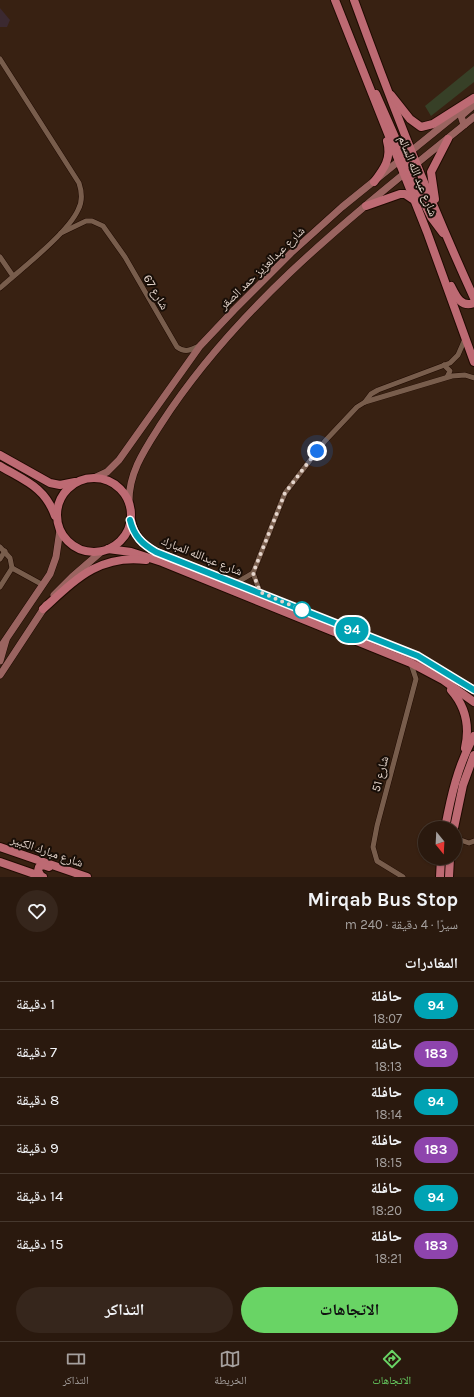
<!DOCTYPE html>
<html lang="ar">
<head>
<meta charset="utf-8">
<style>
  body { margin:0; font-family:Karla,"Noto Naskh Arabic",sans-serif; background:#36261c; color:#f1f3f6; direction:rtl; height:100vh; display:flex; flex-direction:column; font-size:15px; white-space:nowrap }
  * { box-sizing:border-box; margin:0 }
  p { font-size:13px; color:#a5a09e }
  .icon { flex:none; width:22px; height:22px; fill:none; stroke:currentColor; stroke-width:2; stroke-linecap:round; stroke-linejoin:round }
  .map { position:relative; height:877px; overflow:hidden; direction:ltr }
  .sheet { display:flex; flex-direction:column; background:#2a190e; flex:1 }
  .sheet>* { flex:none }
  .badge { padding:0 8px; border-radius:13px; font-size:14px; line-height:26px }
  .needle { width:26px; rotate:162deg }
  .fabs { position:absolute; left:418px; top:821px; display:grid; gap:8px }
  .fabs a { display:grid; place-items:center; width:44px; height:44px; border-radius:50%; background:#2a190e; box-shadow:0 1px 3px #0004,0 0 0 1px #46382e; font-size:20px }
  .you { position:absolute; width:20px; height:20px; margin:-10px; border:3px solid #fff; border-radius:50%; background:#1a73e8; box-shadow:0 0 0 6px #1a73e833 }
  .map>.badge { position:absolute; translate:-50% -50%; box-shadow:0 0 0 2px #fff }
  h2 { padding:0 16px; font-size:15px; line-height:36px }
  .round { display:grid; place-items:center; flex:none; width:42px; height:42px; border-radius:21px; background:#36261c }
  .headline { display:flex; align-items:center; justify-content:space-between; height:68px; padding:0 16px }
  h1 { font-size:19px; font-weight:700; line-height:30px }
  .cta { display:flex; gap:8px; margin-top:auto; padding:8px 16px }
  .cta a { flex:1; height:46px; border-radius:24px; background:#69d465; color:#111; font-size:16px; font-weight:700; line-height:46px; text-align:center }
  .cta a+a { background:#36261c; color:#f1f3f6 }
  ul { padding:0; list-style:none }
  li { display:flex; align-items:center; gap:12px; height:48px; padding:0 16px; border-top:1px solid #46382e }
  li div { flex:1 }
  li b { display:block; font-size:15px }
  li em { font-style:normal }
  li .badge { min-width:44px; font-weight:700; text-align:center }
  .menu { display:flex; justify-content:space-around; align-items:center; height:56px; border-top:1px solid #46382e; background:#2a190e; font-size:11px; color:#a5a09e }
  .menu a { display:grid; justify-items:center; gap:2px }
  .menu .selected { color:#69d465 }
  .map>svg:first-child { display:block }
  .industrial { fill:#3b2930 }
  .green { fill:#374027 }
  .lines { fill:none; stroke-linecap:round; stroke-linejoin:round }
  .street-casing { stroke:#1f0a00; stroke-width:6 }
  .secondary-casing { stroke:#1f0a00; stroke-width:8 }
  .primary-casing { stroke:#1f0a00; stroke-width:10 }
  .street { stroke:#785d4c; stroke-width:5 }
  .secondary { stroke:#9a6460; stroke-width:7 }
  .primary { stroke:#bd6a73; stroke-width:8 }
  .line-casing { stroke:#fff; stroke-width:9 }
  .line { stroke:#00a3b4; stroke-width:6 }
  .walk { stroke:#e5d5cc; stroke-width:4; stroke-dasharray:0 7.2 }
  .stop-dot { fill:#fff; stroke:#00a3b4; stroke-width:2 }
  .labels { text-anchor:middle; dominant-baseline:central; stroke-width:4; stroke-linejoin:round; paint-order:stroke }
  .street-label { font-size:12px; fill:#e5d5cc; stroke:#180e07 }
</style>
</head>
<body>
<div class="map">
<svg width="474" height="877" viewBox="0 0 474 877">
  <rect width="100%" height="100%" fill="#382112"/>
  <polygon class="industrial" points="0,8 10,20 7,27 0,27"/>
  <polygon class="green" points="474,66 474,82 431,116 425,106"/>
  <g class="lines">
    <defs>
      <g id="street">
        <path d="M0,59L79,183C82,192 83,201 78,210C67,234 21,269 0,288"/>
        <path d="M61,233L86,221H92L103,226L125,257L177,347C185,353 191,350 199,346"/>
        <polyline points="0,257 13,276"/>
        <polyline points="444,365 450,371 447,377"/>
        <polyline points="365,402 371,394 378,390 450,363 458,355 465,339"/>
        <polyline points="0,547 10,558 12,568 0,587"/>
        <polyline points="0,559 5,551"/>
        <polyline points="12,568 43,585"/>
        <polyline points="236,583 253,573"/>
        <polyline points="260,592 253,573 285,493 325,441 357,407 365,402 452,376 465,375 474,378"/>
        <polyline points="455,838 469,843 474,841"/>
        <polyline points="403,877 377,861 373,847 377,826 416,679 411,664"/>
      </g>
      <g id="secondary">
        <polyline points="464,125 461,116 474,105"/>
        <polyline points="94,478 107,472 119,460 200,346 234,310 291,253 342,207 468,105"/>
        <path d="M129,504C128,473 145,449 161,424C241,300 361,209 474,117"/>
        <polyline points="54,595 72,577 102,551"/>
        <polyline points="0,648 50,574 56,557 60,530"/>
        <polyline points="0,661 6,640"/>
        <polyline points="0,675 46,605"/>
      </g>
      <g id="primary">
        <polyline points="335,0 427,232 474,362"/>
        <path d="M354,0C391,102 429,200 474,298"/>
        <polyline points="376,94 406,162 409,165 415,165"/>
        <polyline points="391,95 410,119 421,127 433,124 474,98"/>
        <polyline points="405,163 431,217 443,233"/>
        <path d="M374,182C384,169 392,158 387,141"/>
        <polyline points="435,199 431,172 448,139"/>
        <polyline points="366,206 400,194 405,194 414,200"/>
        <path d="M451,286C456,296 461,308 474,303"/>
        <polyline points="0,455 50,483 60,485 75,482"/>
        <path d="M0,466C25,481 45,487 55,516"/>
        <circle cx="94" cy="515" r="37"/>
        <path d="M131,520C134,536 142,544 156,552L417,657L474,690"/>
        <polyline points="108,549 131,552 162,562 411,663 443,680 474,702"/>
        <path d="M43,609C75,580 99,554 146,560"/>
        <path d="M451,690C466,707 470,726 465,748"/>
        <path d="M445,828C451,796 458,765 474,736"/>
        <polyline points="454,828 463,785 474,755"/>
        <polyline points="0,847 87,877"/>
        <polyline points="0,862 43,877"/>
        <polyline points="41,876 38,871 39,867 43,865 49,867"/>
        <polyline points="440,877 441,858"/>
        <polyline points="449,877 450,858"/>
      </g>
    </defs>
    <use href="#street" class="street-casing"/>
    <use href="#secondary" class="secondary-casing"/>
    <use href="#primary" class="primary-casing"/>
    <use href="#street" class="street"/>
    <use href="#secondary" class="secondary"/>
    <use href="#primary" class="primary"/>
  </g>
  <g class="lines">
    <defs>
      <path id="line" d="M130,520C134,536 142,544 156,552L418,656L474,690"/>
    </defs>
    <use href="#line" class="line-casing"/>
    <use href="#line" class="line"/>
    <polyline class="walk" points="302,610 260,592 253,573 285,493 317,451"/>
  </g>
  <circle class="stop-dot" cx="302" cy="610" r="8"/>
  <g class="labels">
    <g class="street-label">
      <text transform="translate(418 176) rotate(68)">شارع عبد الله السالم</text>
      <text transform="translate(262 268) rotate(-44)">شارع عبدالعزيز حمد الصقر</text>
      <text transform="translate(156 292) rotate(60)">شارع 67</text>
      <text transform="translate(202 556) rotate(22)">شارع عبدالله المبارك</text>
      <text transform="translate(380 774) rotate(-75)">شارع 51</text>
      <text transform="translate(47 851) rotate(19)">شارع مبارك الكبير</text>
    </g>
  </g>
</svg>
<div class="fabs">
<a><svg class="needle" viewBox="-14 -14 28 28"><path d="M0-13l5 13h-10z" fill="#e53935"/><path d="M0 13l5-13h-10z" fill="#a5a09e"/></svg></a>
</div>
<div class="you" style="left:317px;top:451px"></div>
<b class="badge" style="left:352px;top:630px;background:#00a3b4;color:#fff">94</b>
</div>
<section class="sheet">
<div class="headline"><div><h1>Mirqab Bus Stop</h1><p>سيرًا · 4 دقيقة · 240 m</p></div><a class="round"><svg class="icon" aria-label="heart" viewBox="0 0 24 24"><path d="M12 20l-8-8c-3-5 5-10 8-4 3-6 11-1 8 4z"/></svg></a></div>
<h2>المغادرات</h2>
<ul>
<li><span class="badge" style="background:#00a3b4;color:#fff">94</span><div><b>حافلة</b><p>18:07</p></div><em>1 دقيقة</em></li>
<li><span class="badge" style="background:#8e44ad;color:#fff">183</span><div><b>حافلة</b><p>18:13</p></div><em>7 دقيقة</em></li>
<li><span class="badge" style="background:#00a3b4;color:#fff">94</span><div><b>حافلة</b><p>18:14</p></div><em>8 دقيقة</em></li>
<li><span class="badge" style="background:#8e44ad;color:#fff">183</span><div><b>حافلة</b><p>18:15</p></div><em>9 دقيقة</em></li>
<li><span class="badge" style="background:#00a3b4;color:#fff">94</span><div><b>حافلة</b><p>18:20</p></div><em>14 دقيقة</em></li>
<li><span class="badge" style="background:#8e44ad;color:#fff">183</span><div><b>حافلة</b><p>18:21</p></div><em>15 دقيقة</em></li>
</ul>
<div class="cta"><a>الاتجاهات</a><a>التذاكر</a></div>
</section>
<nav class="menu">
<a class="selected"><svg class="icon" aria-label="directions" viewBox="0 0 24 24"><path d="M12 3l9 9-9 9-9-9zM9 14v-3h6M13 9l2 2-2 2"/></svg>الاتجاهات</a>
<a><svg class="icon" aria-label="map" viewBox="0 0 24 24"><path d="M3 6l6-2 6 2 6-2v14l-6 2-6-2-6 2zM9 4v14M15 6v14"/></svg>الخريطة</a>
<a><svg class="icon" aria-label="tickets" viewBox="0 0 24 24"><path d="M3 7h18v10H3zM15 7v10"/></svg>التذاكر</a>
</nav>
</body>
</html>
